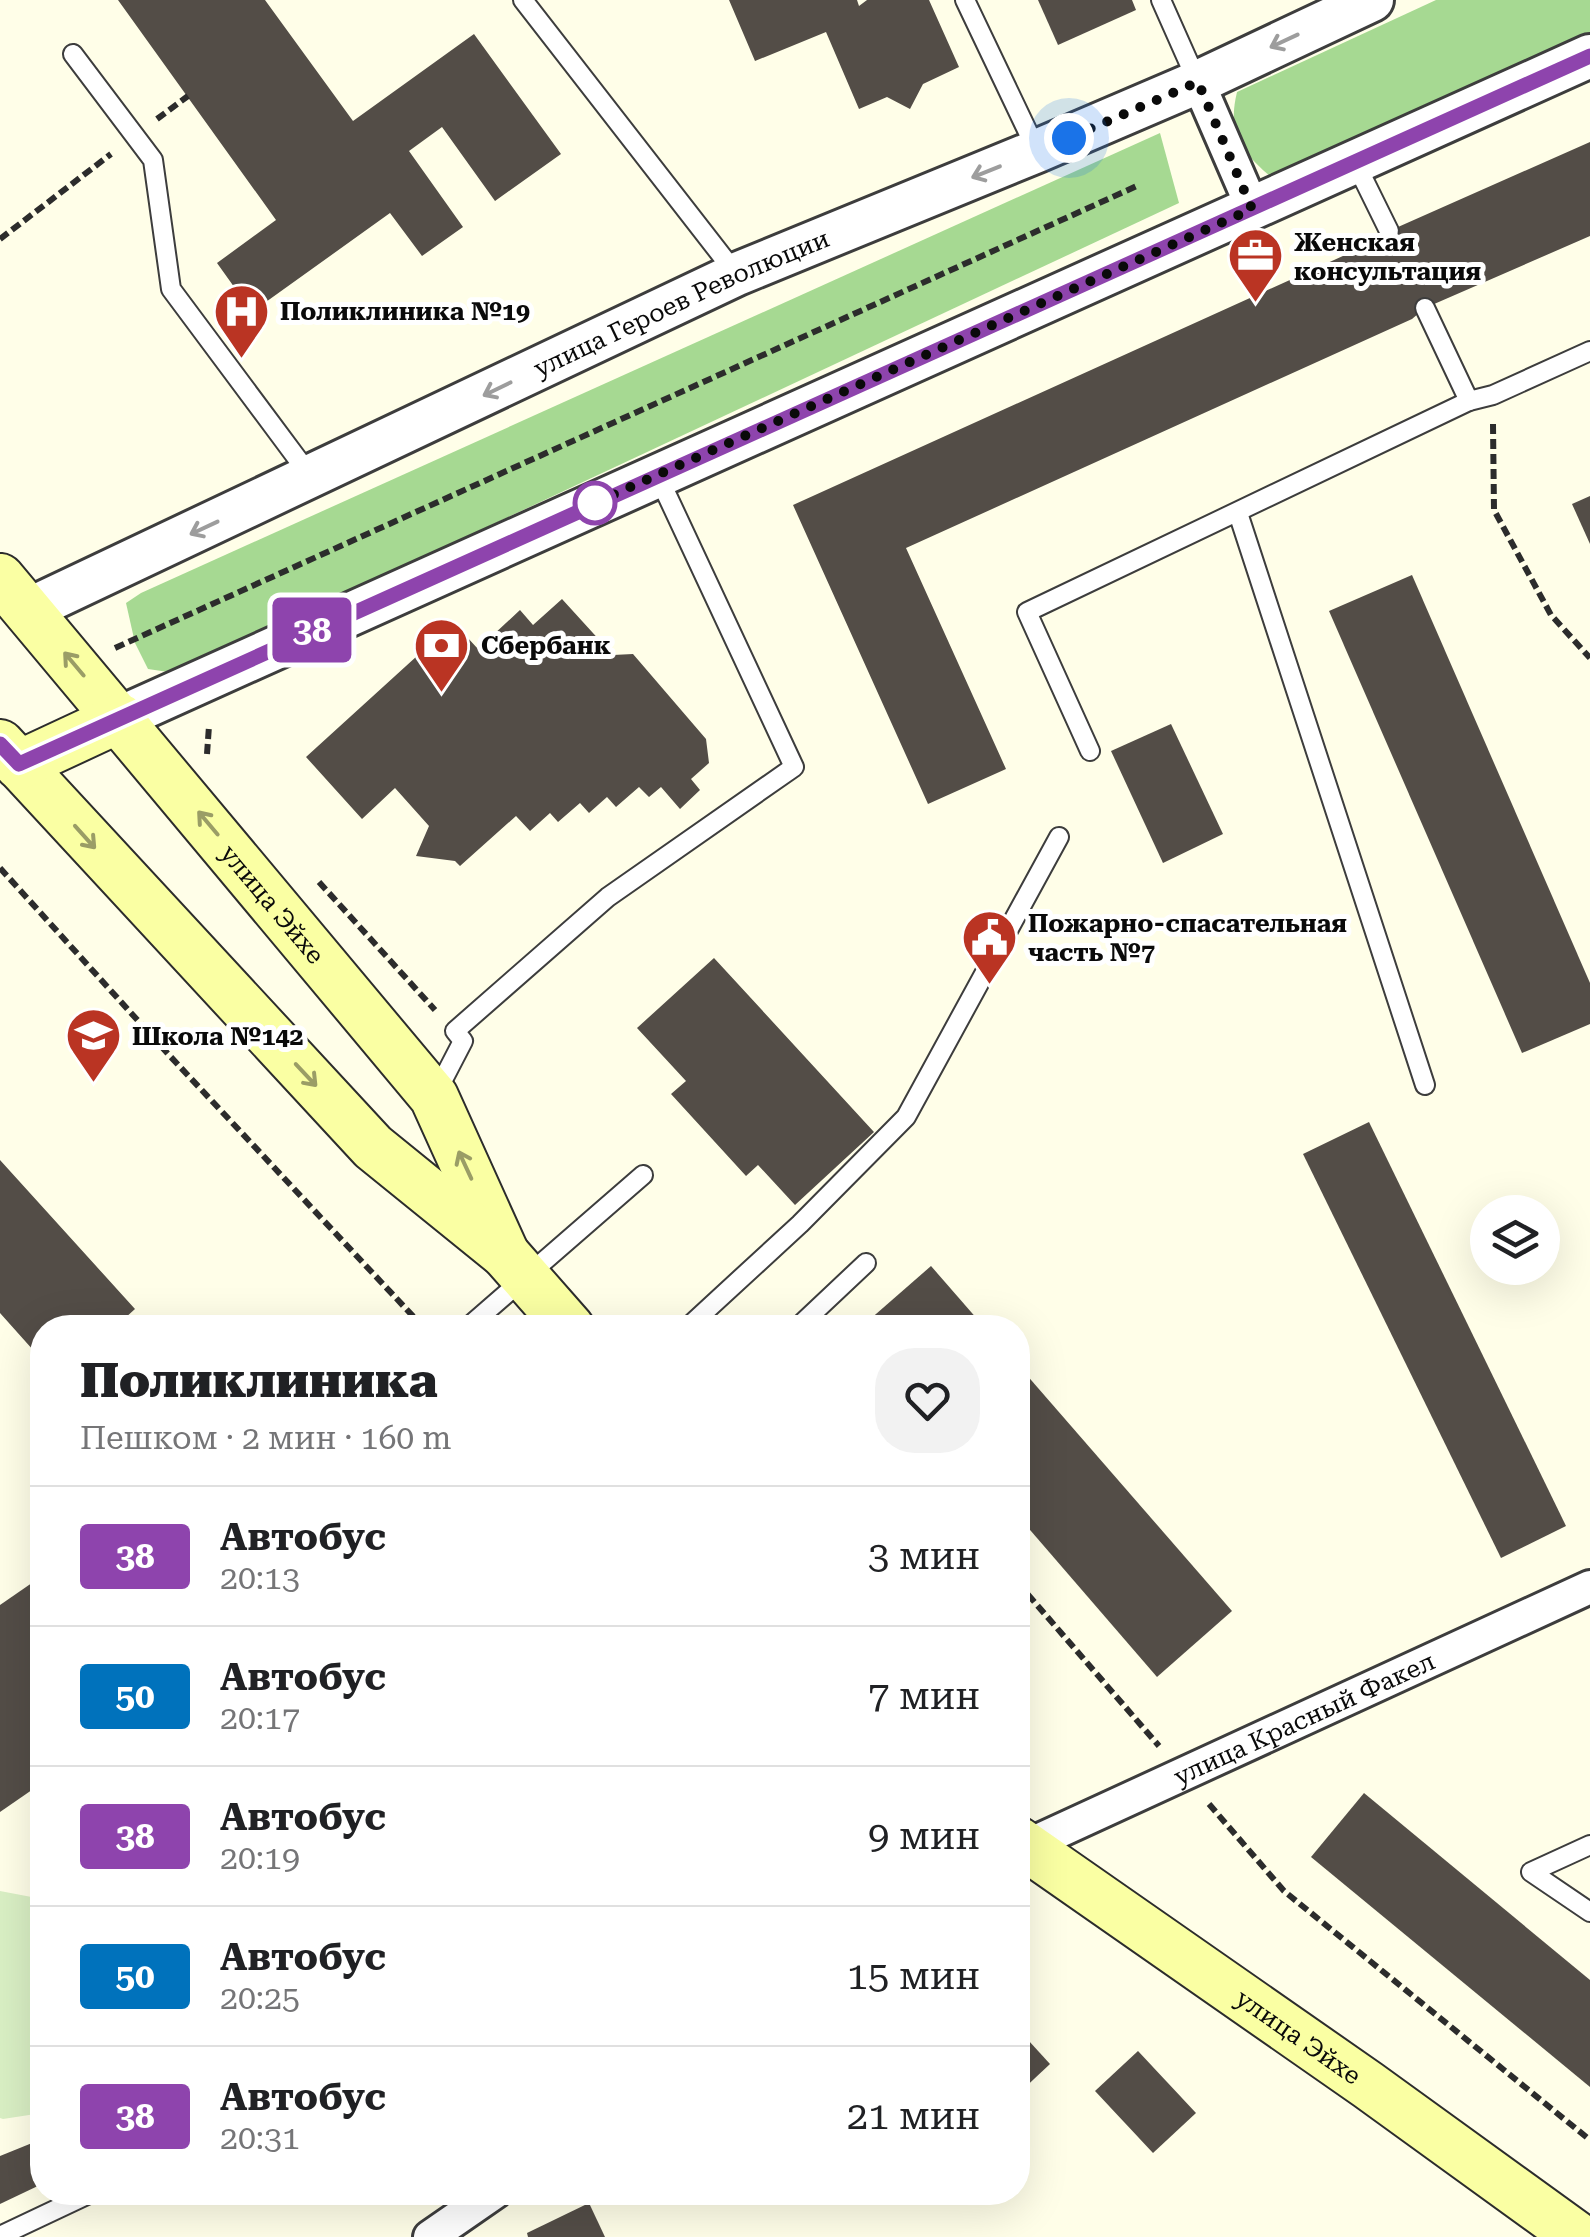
<!DOCTYPE html>
<html lang="ru">
<head>
<meta charset="utf-8">
<style>
  body { margin:0; font-family:"Roboto Serif",serif; background:#f2f2f2; color:#202124; height:100vh; display:flex; flex-direction:column; font-size:38px; white-space:nowrap }
  * { box-sizing:border-box; margin:0 }
  p { font-size:32px; color:#757577 }
  .icon { flex:none; width:55px; height:55px; fill:none; stroke:currentColor; stroke-width:2; stroke-linecap:round; stroke-linejoin:round }
  .map { position:relative; flex:1; overflow:hidden }
  .side { position:absolute; left:30px; top:1315px; width:1000px; height:890px; display:flex; flex-direction:column; background:#fff; border-radius:40px; box-shadow:0 10px 40px #0002 }
  .side>* { flex:none }
  .badge { padding:0 20px; border-radius:8px; font-size:35px; line-height:65px }
  .controls { position:absolute; left:1470px; top:1195px; display:grid; gap:20px }
  .controls a { display:grid; place-items:center; width:90px; height:90px; border-radius:50%; background:#fff; box-shadow:0 10px 40px #0002; font-size:50px }
  .you { position:absolute; width:50px; height:50px; margin:-25px; border:8px solid #fff; border-radius:50%; background:#1a73e8; box-shadow:0 0 0 15px #1a73e833 }
  .map>.badge { position:absolute; translate:-50% -50%; box-shadow:0 0 0 5px #fff }
  .round { display:grid; place-items:center; flex:none; width:105px; height:105px; border-radius:40px; background:#f2f2f2 }
  .head { display:flex; align-items:center; justify-content:space-between; height:170px; padding:0 50px }
  h1 { font-size:48px; font-weight:800; line-height:75px }
  ul { padding:0; list-style:none }
  li { display:flex; align-items:center; gap:30px; height:140px; padding:0 50px; border-top:2px solid #e0e0e0 }
  li div { flex:1 }
  li b { display:block; font-size:38px }
  li em { font-style:normal }
  li .badge { min-width:110px; font-weight:700; text-align:center }
  .map>svg:first-child { display:block }
  .forest { fill:#a6d992 }
  .pitch { fill:#d9efc4 }
  .building { fill:#534d47 }
  .lines { fill:none; stroke-linecap:round; stroke-linejoin:round }
  .service-casing { stroke:#3d3d3d; stroke-width:22 }
  .minor-casing { stroke:#3d3d3d; stroke-width:38 }
  .tertiary-casing { stroke:#3d3d3d; stroke-width:48 }
  .secondary-casing { stroke:#2c2c2c; stroke-width:52 }
  .path { stroke:#2c2c2c; stroke-width:6; stroke-dasharray:10 5; stroke-linecap:butt }
  .service { stroke:#fff; stroke-width:18 }
  .minor { stroke:#fff; stroke-width:32 }
  .tertiary { stroke:#fff; stroke-width:42 }
  .secondary { stroke:#faffa3; stroke-width:48 }
  .oneway { stroke:#9d9d9d }
  .oneway2 { stroke:#9a9d66 }
  .line-casing { stroke:#fff; stroke-width:22 }
  .line { stroke:#8e44ad; stroke-width:15 }
  .walk { stroke:#0a0a0a; stroke-width:10; stroke-dasharray:0 18 }
  .stop-dot { fill:#fff; stroke:#8e44ad; stroke-width:5 }
  .labels { text-anchor:middle; dominant-baseline:central; stroke-width:10; stroke-linejoin:round; paint-order:stroke }
  .poi-label { font-size:25px; font-weight:bold; fill:#0a0a0a; stroke:#fff; text-anchor:start }
  .street-label { font-size:25px; fill:#0a0a0a; stroke:#fff }
</style>
</head>
<body>
<div class="map">
<svg width="1590" height="2237" viewBox="0 0 1590 2237">
  <rect width="100%" height="100%" fill="#fffee8"/>
  <g class="forest">
    <path d="M1436,0H1590V32L1271,177C1241,151 1227,133 1237,92Z"/>
    <polygon points="1160,133 1179,203 175,673 148,669 135,643 126,603 141,593"/>
  </g>
  <polygon class="pitch" points="0,1891 42,1899 42,2113 3,2119 0,2118"/>
  <g class="building">
    <polygon points="118,0 265,0 353,121 474,34 561,154 495,201 442,127 409,151 463,227 422,256 390,213 252,312 217,263 276,220"/>
    <polygon points="729,0 857,0 859,6 867,0 929,0 959,67 923,84 910,109 887,97 859,109 826,32 755,61"/>
    <polygon points="1038,0 1132,0 1136,10 1058,45"/>
    <polygon points="1590,142 1590,236 1425,308 1412,319 906,548 1006,769 928,804 793,505 1376,241 1389,231"/>
    <polygon points="1590,496 1590,544 1572,504"/>
    <polygon points="1412,575 1590,983 1590,1024 1522,1053 1329,611"/>
    <polygon points="562,599 613,655 633,654 706,739 709,763 691,779 700,790 680,809 661,787 649,797 639,787 616,807 607,797 589,813 580,803 558,822 550,813 530,831 516,816 460,866 455,861 416,856 429,826 395,788 362,819 306,757 417,656 431,671 467,637 478,649 520,610 533,625"/>
    <polygon points="1171,724 1223,834 1163,863 1111,751"/>
    <polygon points="714,958 874,1132 795,1205 758,1165 746,1176 671,1094 686,1081 637,1028"/>
    <polygon points="1369,1122 1566,1526 1501,1558 1303,1154"/>
    <polygon points="0,1160 135,1309 114,1328 42,1328 42,1360 0,1313"/>
    <polygon points="931,1266 985,1328 860,1328"/>
    <polygon points="1018,1365 1232,1611 1157,1677 1018,1516"/>
    <polygon points="42,1576 42,1783 0,1812 0,1605"/>
    <polygon points="1364,1793 1590,1980 1590,2087 1311,1857"/>
    <polygon points="1018,2029 1050,2064 1018,2094"/>
    <polygon points="1138,2051 1196,2113 1153,2153 1095,2091"/>
    <polygon points="42,2139 42,2184 0,2204 0,2156"/>
    <polygon points="589,2203 605,2237 528,2237 527,2233"/>
  </g>
  <g class="lines">
    <defs>
      <g id="service">
        <polyline points="523,0 736,274"/>
        <polyline points="965,0 1037,151"/>
        <polyline points="1161,0 1197,81"/>
        <polyline points="73,54 153,160 171,289 311,477"/>
        <polyline points="1356,164 1389,231"/>
        <polyline points="1425,308 1469,401"/>
        <polyline points="1238,513 1425,1085"/>
        <polyline points="1090,751 1027,612 1469,401 1493,395 1590,351"/>
        <polyline points="435,1095 463,1041 455,1031 608,897 794,767 658,476"/>
        <polyline points="467,1328 643,1175"/>
        <polyline points="687,1328 800,1224 906,1117 1059,837"/>
        <polyline points="797,1328 866,1263"/>
        <polyline points="1590,1845 1531,1872 1590,1912"/>
        <polyline points="0,2236 93,2192"/>
      </g>
      <g id="minor">
        <polyline points="1198,82 1253,209"/>
        <path id="s1" d="M1018,1850L1590,1587"/>
        <polyline points="430,2237 495,2192"/>
      </g>
      <g id="tertiary">
        <path id="s2" d="M28,610L737,274L1037,151L1198,82L1372,0"/>
        <polyline points="120,718 1590,56"/>
      </g>
      <g id="secondary">
        <path id="s3" d="M0,578L434,1097L505,1254"/>
        <polyline points="0,744 373,1147 505,1254 570,1328"/>
        <polyline points="19,765 120,718"/>
        <path id="s4" d="M1018,1841L1368,2085L1578,2237"/>
      </g>
    </defs>
    <use href="#service" class="service-casing"/>
    <use href="#minor" class="minor-casing"/>
    <use href="#tertiary" class="tertiary-casing"/>
    <use href="#secondary" class="secondary-casing"/>
    <g class="path">
      <polyline points="157,119 188,96"/>
      <polyline points="0,239 111,154"/>
      <polyline points="1493,424 1494,510 1551,615 1590,658"/>
      <polyline points="115,648 1139,185"/>
      <polyline points="207,754 209,726"/>
      <polyline points="0,868 169,1055 424,1328"/>
      <polyline points="319,882 435,1010"/>
      <polyline points="1018,1583 1159,1746"/>
      <polyline points="1209,1804 1284,1891 1590,2140"/>
    </g>
    <use href="#service" class="service"/>
    <use href="#minor" class="minor"/>
    <use href="#tertiary" class="tertiary"/>
    <use href="#secondary" class="secondary"/>
  </g>
  <defs><path id="oneway-shaft" d="M-6 0H5M1.5-3L5.5 0L1.5 3" fill="none" stroke-width="1.6" stroke-linecap="round" stroke-linejoin="round" transform="scale(2.5)"/></defs>
  <g class="oneway">
    <use href="#oneway-shaft" transform="translate(1284 41) rotate(155)"/>
    <use href="#oneway-shaft" transform="translate(986 172) rotate(158)"/>
    <use href="#oneway-shaft" transform="translate(497 389) rotate(154)"/>
    <use href="#oneway-shaft" transform="translate(204 528) rotate(155)"/>
  </g>
  <g class="oneway2">
    <use href="#oneway-shaft" transform="translate(74 664) rotate(-130)"/>
    <use href="#oneway-shaft" transform="translate(208 823) rotate(-130)"/>
    <use href="#oneway-shaft" transform="translate(85 837) rotate(48)"/>
    <use href="#oneway-shaft" transform="translate(306 1075) rotate(47)"/>
    <use href="#oneway-shaft" transform="translate(465 1165) rotate(-115)"/>
  </g>
  <g class="lines">
    <defs>
      <polyline id="line" points="0,744 19,764 1590,56"/>
    </defs>
    <use href="#line" class="line-casing"/>
    <use href="#line" class="line"/>
    <polyline class="walk" points="595,503 588,506 1252,209 1198,82 1069,138"/>
  </g>
  <defs>
    <symbol id="office-pin" viewBox="-11 -11 22 30"><path d="M0 17L-7.5 6A9.5 9.5 0 1 1 7.5 6Z" fill="#ba3423" stroke="#fff"/><path d="M-6-3h4V-5.5h4V-3h4V5H-6ZM-1-4.5V-3h2v-1.5ZM-6 0V1H6V0Z" fill="#fff"/></symbol>
    <symbol id="hospital-pin" viewBox="-11 -11 22 30"><path d="M0 17L-7.5 6A9.5 9.5 0 1 1 7.5 6Z" fill="#ba3423" stroke="#fff"/><path d="M-5-5h3v3.5h4V-5h3V5h-3V1.5h-4V5h-3Z" fill="#fff"/></symbol>
    <symbol id="bank-pin" viewBox="-11 -11 22 30"><path d="M0 17L-7.5 6A9.5 9.5 0 1 1 7.5 6Z" fill="#ba3423" stroke="#fff"/><path d="M-6-4H6V4H-6ZM0-2.3a2.3 2.3 0 1 0 0 4.6a2.3 2.3 0 1 0 0-4.6Z" fill="#fff"/></symbol>
    <symbol id="civic-pin" viewBox="-11 -11 22 30"><path d="M0 17L-7.5 6A9.5 9.5 0 1 1 7.5 6Z" fill="#ba3423" stroke="#fff"/><path d="M-.6-6.5H3V-4.5H.6V-3L4-1V1h2V6H-6V1h2V-1L-.6-3ZM-1.2 2.5V6h2.4V2.5Z" fill="#fff"/></symbol>
    <symbol id="school-pin" viewBox="-11 -11 22 30"><path d="M0 17L-7.5 6A9.5 9.5 0 1 1 7.5 6Z" fill="#ba3423" stroke="#fff"/><path d="M0-5L7-2L0 1L-7-2ZM-4 1L0 2.5L4 1V4Q0 6-4 4Z" fill="#fff"/></symbol>
  </defs>
  <g fill-rule="evenodd">
    <use href="#office-pin" x="1224" y="224" width="63" height="86"/>
    <use href="#hospital-pin" x="210" y="280" width="63" height="86"/>
    <use href="#bank-pin" x="410" y="614" width="63" height="86"/>
    <use href="#civic-pin" x="958" y="906" width="63" height="86"/>
    <use href="#school-pin" x="62" y="1004" width="63" height="86"/>
  </g>
  <circle class="stop-dot" cx="595" cy="503" r="20"/>
  <g class="labels">
    <g class="poi-label">
      <text x="1294" y="242">Женская<tspan x="1294" dy="29">консультация</tspan></text>
      <text x="280" y="311">Поликлиника №19</text>
      <text x="481" y="645">Сбербанк</text>
      <text x="1028" y="923">Пожарно-спасательная<tspan x="1028" dy="29">часть №7</tspan></text>
      <text x="132" y="1036">Школа №142</text>
    </g>
    <g class="street-label">
      <text stroke="none"><textPath href="#s2" startOffset="722">улица Героев Революции</textPath></text>
      <text stroke="none"><textPath href="#s3" startOffset="425">улица Эйхе</textPath></text>
      <text stroke="none"><textPath href="#s1" startOffset="315">улица Красный Факел</textPath></text>
      <text stroke="none"><textPath href="#s4" startOffset="342">улица Эйхе</textPath></text>
    </g>
  </g>
</svg>
<div class="controls">
<a><svg class="icon" aria-label="layers" viewBox="0 0 24 24"><path d="M12 4l9 5-9 5-9-5zM3 14l9 5 9-5"/></svg></a>
</div>
<div class="you" style="left:1069px;top:138px"></div>
<b class="badge" style="left:312px;top:630px;background:#8e44ad;color:#fff">38</b>
<section class="side">
<div class="head"><div><h1>Поликлиника</h1><p>Пешком · 2 мин · 160 m</p></div><a class="round"><svg class="icon" aria-label="heart" viewBox="0 0 24 24"><path d="M12 20l-8-8c-3-5 5-10 8-4 3-6 11-1 8 4z"/></svg></a></div>
<ul>
<li><span class="badge" style="background:#8e44ad;color:#fff">38</span><div><b>Автобус</b><p>20:13</p></div><em>3 мин</em></li>
<li><span class="badge" style="background:#0072bc;color:#fff">50</span><div><b>Автобус</b><p>20:17</p></div><em>7 мин</em></li>
<li><span class="badge" style="background:#8e44ad;color:#fff">38</span><div><b>Автобус</b><p>20:19</p></div><em>9 мин</em></li>
<li><span class="badge" style="background:#0072bc;color:#fff">50</span><div><b>Автобус</b><p>20:25</p></div><em>15 мин</em></li>
<li><span class="badge" style="background:#8e44ad;color:#fff">38</span><div><b>Автобус</b><p>20:31</p></div><em>21 мин</em></li>
</ul>
</section>
</div>
</body>
</html>
